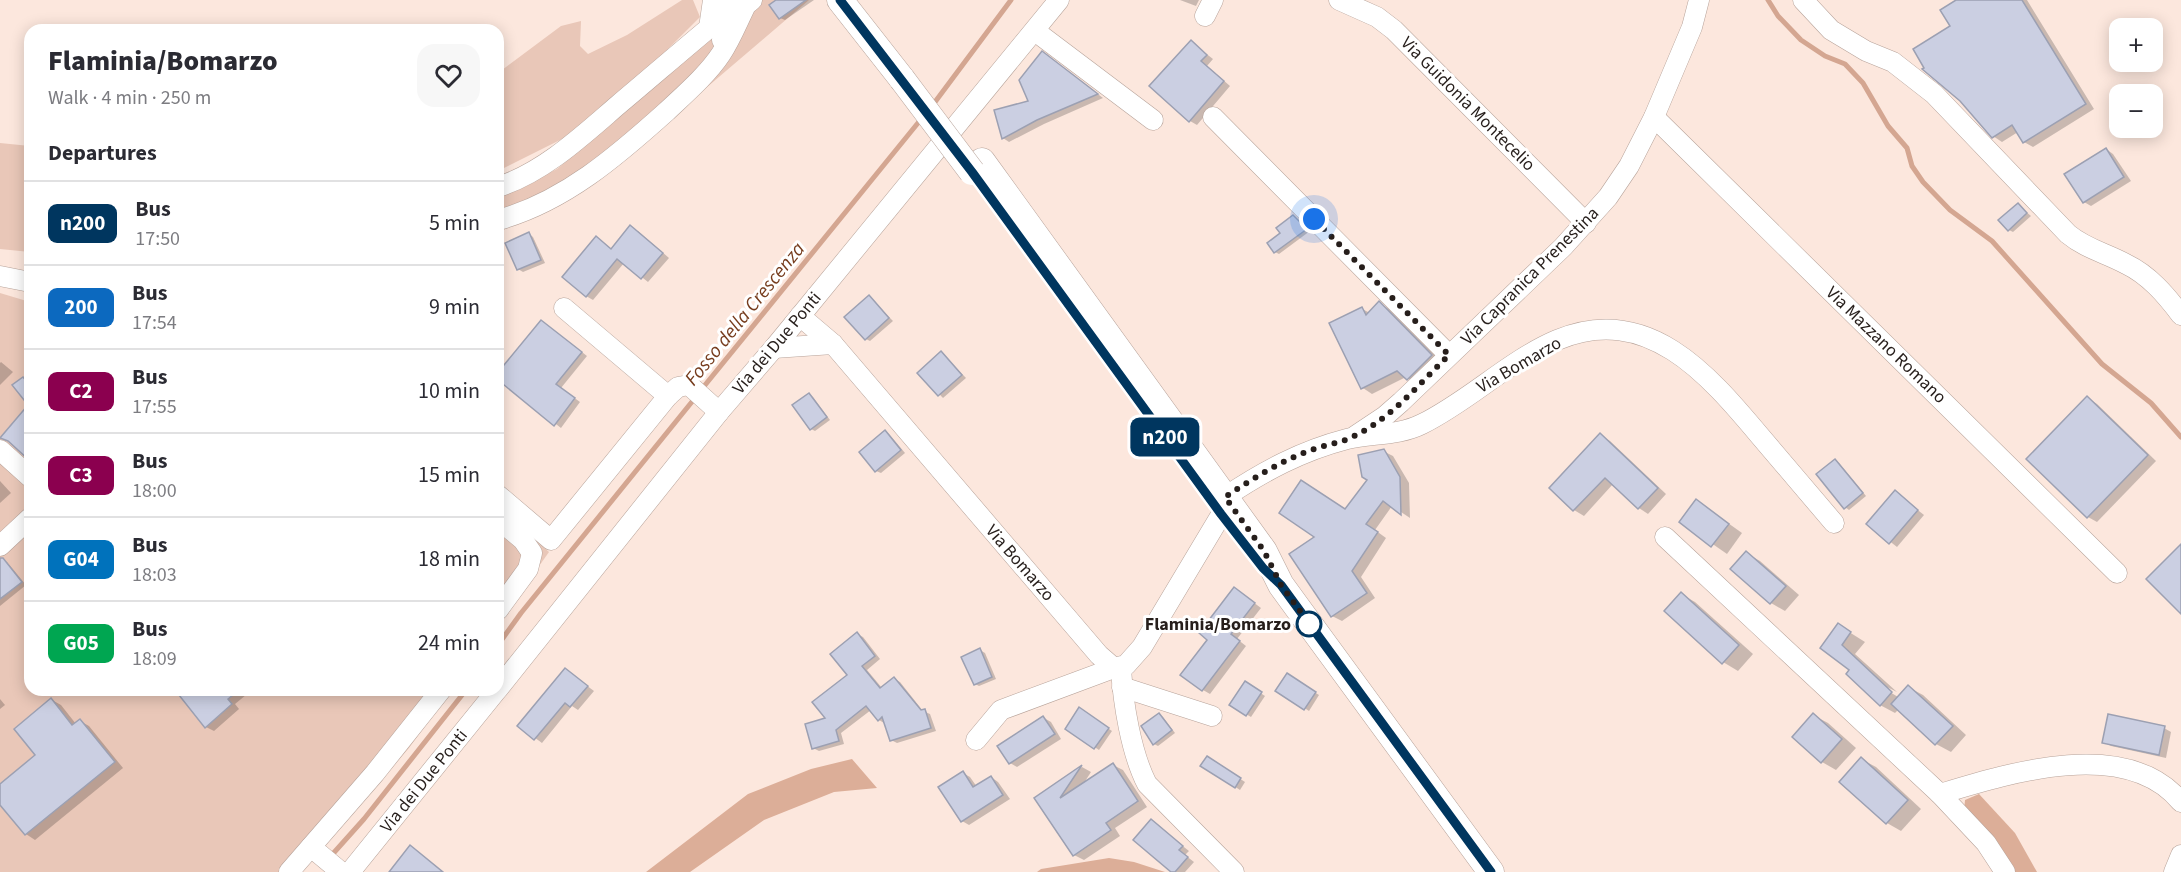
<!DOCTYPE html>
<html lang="en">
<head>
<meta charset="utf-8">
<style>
  body { margin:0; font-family:"Source Sans 3",sans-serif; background:#f7f7f7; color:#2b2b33; height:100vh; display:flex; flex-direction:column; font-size:22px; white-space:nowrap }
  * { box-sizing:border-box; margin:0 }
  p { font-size:20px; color:#7c7c81 }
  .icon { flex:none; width:33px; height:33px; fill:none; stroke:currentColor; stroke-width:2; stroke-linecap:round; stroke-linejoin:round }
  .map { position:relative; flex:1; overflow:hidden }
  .panel { position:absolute; left:24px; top:24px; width:480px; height:672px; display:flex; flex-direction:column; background:#fff; border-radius:18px; box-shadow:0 3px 15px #0003 }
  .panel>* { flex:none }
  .badge { padding:0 12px; border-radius:9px; font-size:21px; line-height:39px }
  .buttons { position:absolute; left:2109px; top:18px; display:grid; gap:12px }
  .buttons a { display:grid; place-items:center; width:54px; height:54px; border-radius:12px; background:#fff; box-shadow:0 3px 15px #0003; font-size:30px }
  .you { position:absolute; width:30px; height:30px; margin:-15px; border:4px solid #fff; border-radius:50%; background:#1a73e8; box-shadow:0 0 0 9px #1a73e833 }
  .map>.badge { position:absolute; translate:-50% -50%; box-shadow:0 0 0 3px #fff }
  h2 { padding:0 24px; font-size:22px; line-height:54px }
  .round { display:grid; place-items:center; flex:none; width:63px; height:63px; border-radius:18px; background:#f7f7f7 }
  .overview { display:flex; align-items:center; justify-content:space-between; height:102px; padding:0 24px }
  h1 { font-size:28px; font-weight:800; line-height:45px }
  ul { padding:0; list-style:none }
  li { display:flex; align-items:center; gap:18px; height:84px; padding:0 24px; border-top:2px solid #e1e1e2 }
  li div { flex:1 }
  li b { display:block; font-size:22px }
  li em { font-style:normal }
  li .badge { min-width:66px; font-weight:700; text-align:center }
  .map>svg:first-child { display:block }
  .green { fill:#e9c7b8 }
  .forest { fill:#dcae98 }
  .shadow { fill:#0003 }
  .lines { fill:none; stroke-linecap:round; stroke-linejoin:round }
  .stream { stroke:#d4a691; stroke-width:5 }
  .building { fill:#cbcfe2; stroke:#9ca0b2; stroke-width:1.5 }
  .minor-casing { stroke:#b7a39a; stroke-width:21 }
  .major-casing { stroke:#b7a39a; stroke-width:27 }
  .minor { stroke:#fff; stroke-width:20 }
  .major { stroke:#fff; stroke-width:26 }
  .major-bridge-casing { stroke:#b7a39a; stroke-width:27; stroke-linecap:butt }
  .major-bridge { stroke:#fff; stroke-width:26 }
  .line-casing { stroke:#fff; stroke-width:14 }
  .line { stroke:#00365f; stroke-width:9 }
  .walk { stroke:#261e1b; stroke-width:6; stroke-dasharray:0 10.8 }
  .stop-dot { fill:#fff; stroke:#00365f; stroke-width:3 }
  .labels { text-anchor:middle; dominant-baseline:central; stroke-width:6; stroke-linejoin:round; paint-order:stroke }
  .street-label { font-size:18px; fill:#261e1b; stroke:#fff }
  .stop-label { font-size:18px; font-weight:bold; fill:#261e1b; stroke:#fff; text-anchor:end }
  .water-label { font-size:20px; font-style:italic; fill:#763c1d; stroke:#fff }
</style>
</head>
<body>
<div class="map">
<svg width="2181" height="872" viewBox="0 0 2181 872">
  <rect width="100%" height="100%" fill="#fce7dd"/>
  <g class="green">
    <polygon points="682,0 693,0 700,17 646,71 580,130 498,171 498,73 561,26 581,21 580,46 588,54 627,35"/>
    <polygon points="724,0 809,0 597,181 559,206 498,232 498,198 557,169 718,32"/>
    <polygon points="0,143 30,146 30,252 0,249"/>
    <polygon points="0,293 30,302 30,509 0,536"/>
    <polygon points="498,507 549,552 498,624"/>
    <polygon points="30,518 30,690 451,690 409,748 302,872 0,872 0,546"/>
  </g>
  <g class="forest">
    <polygon points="852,759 877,788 834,792 764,820 690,872 646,872 748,794 811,769"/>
    <polygon points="1979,794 2015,833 2037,872 2009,872 1964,811 1965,800"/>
    <polygon points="1109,858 1134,862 1165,872 1037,872 1041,869"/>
  </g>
  <g class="shadow">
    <polygon points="779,0 814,0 785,20 780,18"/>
    <polygon points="1180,0 1199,0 1196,6"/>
    <polygon points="1959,0 2027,0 2094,109 2033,147 2024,142 2018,132 2002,142 1993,136 1953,26"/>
    <polygon points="1191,42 1213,59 1207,66 1230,86 1197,125 1190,121"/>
    <polygon points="1049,57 1103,98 1044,124 1009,142 1003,138 1031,102"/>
    <polygon points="2106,149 2113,154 2131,181 2091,206 2084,202"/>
    <polygon points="2018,205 2031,216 2013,232 2009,230"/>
    <polygon points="1293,217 1310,231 1279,254 1275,252 1282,234"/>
    <polygon points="638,231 669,258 648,282 624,263 593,300 586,296 596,238 612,249"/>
    <polygon points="529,234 533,237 545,263 523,272 518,269 507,244"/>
    <polygon points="869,297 893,321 870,341 866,339"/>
    <polygon points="1379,303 1389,309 1441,361 1417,384 1406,377 1372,394 1363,388 1362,309 1370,313"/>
    <polygon points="542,321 587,356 561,388 580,402 561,428 498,379 498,361 505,367"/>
    <polygon points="942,353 966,378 943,398 919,373"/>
    <polygon points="1,362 13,372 0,385 0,363"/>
    <polygon points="809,394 813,397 830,420 815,431 811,429"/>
    <polygon points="2088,398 2097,404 2156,461 2097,522 2088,517"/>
    <polygon points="885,432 889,434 905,453 881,473 876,471"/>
    <polygon points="1600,435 1610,441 1666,494 1648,514 1639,508 1613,484 1584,516 1574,510"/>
    <polygon points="1383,451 1393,456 1409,483 1410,518 1392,506 1375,530 1386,538 1361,577 1375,598 1342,621 1332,616 1317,537 1345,511 1369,480"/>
    <polygon points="1835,460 1839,463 1866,496 1849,510 1845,507"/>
    <polygon points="0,481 11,493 0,503"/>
    <polygon points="1895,492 1924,515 1897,547 1868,524"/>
    <polygon points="1697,501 1742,533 1727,554 1681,522"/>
    <polygon points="1746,553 1760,561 1799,595 1785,611 1771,603"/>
    <polygon points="0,559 7,562 26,585 0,606"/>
    <polygon points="1241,593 1261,608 1237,639 1246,646 1210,694 1203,690"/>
    <polygon points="1681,594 1695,602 1753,654 1738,671 1723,662"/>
    <polygon points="1838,625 1865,642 1855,654 1897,692 1887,687 1885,689 1898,697 1908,687 1923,695 1966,735 1951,752 1936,744 1899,709 1895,713 1880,705 1852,670 1822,647"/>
    <polygon points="857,634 863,637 880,659 867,670 882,688 894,679 900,682 923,711 930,714 936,731 897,743 891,740 884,723 879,720 871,710 841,733 844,744 819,751 813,748 849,675"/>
    <polygon points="980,650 985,653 996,679 979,686 975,684"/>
    <polygon points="566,670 594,691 578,710 572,706 542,743 519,726"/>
    <polygon points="1287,675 1319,695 1309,711 1277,690"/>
    <polygon points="1245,683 1265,696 1251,717 1231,705"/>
    <polygon points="179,690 252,690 235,704 239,709 214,731 206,727"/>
    <polygon points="0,699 5,705 0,709"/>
    <polygon points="52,700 61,705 76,724 80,721 89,726 123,768 35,840 26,834 0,802 0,786 37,756"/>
    <polygon points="1084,712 1112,731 1099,750 1067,729"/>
    <polygon points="1159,714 1163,717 1175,733 1158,746 1154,744"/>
    <polygon points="1813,715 1828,723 1856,748 1836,770 1822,762"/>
    <polygon points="1044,718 1051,722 1061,739 1017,767 1010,763"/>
    <polygon points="2164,728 2171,732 2166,758 2111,746 2104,742"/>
    <polygon points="1208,758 1245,782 1240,790 1202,765"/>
    <polygon points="1861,759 1876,767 1921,809 1901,831 1887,823"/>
    <polygon points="1113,765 1123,770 1147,807 1115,828 1120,836 1084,860 1074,855 1036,798 1082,767 1091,772 1082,786"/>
    <polygon points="963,773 970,777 977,787 991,777 998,782 1010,799 969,825 962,821"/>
    <polygon points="1151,821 1189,851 1185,855 1194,862 1185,872 1174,872"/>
  </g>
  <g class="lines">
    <g class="stream">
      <polyline points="1768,0 1778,16 1801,40 1825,56 1845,64 1863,83 1888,126 1907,148 1912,166 1923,182 1950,210 1992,241 2102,364 2151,403 2181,437"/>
      <polyline points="932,106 1011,0"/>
      <polyline points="701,390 922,118"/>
      <polyline points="498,645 521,613 695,398"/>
      <polyline points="330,857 364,819 466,690"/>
    </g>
  </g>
  <g class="building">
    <polygon points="776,0 806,0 779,19 769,5"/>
    <polygon points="1956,0 2022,0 2086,104 2023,143 2012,125 1992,138 1960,101 1922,69 1924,68 1913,49 1950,26 1940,10"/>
    <polygon points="1191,40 1207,55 1201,61 1224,81 1189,122 1149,86"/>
    <polygon points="1042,51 1098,94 1037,120 1002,139 994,110 1028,101 1019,80"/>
    <polygon points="2106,148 2124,177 2083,203 2064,174"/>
    <polygon points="2018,203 2027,213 2008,231 1998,220"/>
    <polygon points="1293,215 1307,229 1274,253 1267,243 1280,233 1276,228"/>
    <polygon points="630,225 663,253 641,279 617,259 586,297 562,277 596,236 611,249"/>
    <polygon points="529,232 541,260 517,270 505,243"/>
    <polygon points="869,295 889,318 865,340 844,317"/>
    <polygon points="1379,301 1432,355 1407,380 1397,371 1361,389 1329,323 1362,307 1366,315"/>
    <polygon points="541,320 582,352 556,384 575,398 554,426 498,380 498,360 504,365"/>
    <polygon points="941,351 962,375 938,396 917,373"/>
    <polygon points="23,377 30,386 30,461 8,441 0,438 28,405 12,385"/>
    <polygon points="809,393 827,417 810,430 792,405"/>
    <polygon points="2087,396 2148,455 2087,518 2026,459"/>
    <polygon points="885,430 901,450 875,472 859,452"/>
    <polygon points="1600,433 1658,488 1638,509 1605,478 1573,511 1549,488"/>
    <polygon points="1384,449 1400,477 1401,515 1383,501 1366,524 1378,532 1352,571 1367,593 1331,617 1289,554 1314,537 1279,513 1301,480 1345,509 1367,480 1362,477 1358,455"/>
    <polygon points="1835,459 1863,493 1844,509 1816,474"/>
    <polygon points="1895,490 1918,510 1889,544 1866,524"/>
    <polygon points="1696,499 1729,524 1711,547 1679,522"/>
    <polygon points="2181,544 2181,614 2146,579"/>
    <polygon points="1746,551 1786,586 1770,604 1730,569"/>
    <polygon points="0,558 3,558 22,582 0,599"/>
    <polygon points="1234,587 1255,603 1231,634 1240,641 1202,691 1180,675 1207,640 1199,633"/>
    <polygon points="1681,592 1739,645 1722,664 1664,611"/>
    <polygon points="1838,623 1851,632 1842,645 1892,692 1880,706 1846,674 1849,670 1820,648"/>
    <polygon points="857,632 875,656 862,666 880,688 894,677 921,710 925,709 931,728 890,741 882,717 878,721 866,706 836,730 839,741 812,749 805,724 825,718 812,702 847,675 830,654"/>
    <polygon points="980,648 992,677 974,685 961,657"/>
    <polygon points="565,668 588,686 570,707 565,703 534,740 517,726"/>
    <polygon points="1287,673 1316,692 1304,710 1275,691"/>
    <polygon points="1245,681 1262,692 1246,716 1229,705"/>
    <polygon points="1908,685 1953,726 1935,745 1891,704"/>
    <polygon points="175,690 239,690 228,699 232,704 205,728"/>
    <polygon points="51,698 72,725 80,719 115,762 25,835 0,805 0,784 35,755 14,729"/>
    <polygon points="1079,707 1109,728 1094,749 1065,729"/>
    <polygon points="1159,713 1172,730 1153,745 1141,726"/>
    <polygon points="1813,713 1842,739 1821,763 1792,737"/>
    <polygon points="2108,714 2165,726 2159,755 2102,743"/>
    <polygon points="1043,716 1055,734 1009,764 997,746"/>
    <polygon points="1207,756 1241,778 1235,788 1200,766"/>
    <polygon points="1861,757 1908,800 1886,824 1839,782"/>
    <polygon points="1113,763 1138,801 1106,823 1111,830 1073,856 1034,798 1082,765 1060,798"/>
    <polygon points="963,771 973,787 991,776 1003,795 961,822 938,787"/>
    <polygon points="1151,819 1183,846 1179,850 1188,857 1175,872 1171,872 1133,840"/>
    <polygon points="410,845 443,872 389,872"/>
  </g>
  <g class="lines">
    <defs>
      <g id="minor">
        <polyline points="1339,0 1377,17 1394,30 1586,223"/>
        <path d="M1803,0L1831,30L1866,51L1893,62L1934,94L2068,234C2086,249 2106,253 2126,264C2149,275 2166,295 2181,315"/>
        <polyline points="1205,16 1213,0"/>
        <polyline points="1035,31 1153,120"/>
        <polyline points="722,40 728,0"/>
        <polyline points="1213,117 1449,355"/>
        <polyline points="1654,117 2117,573"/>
        <path d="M498,187C544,172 582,136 618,105C649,79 679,53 709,28L713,0"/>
        <path d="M498,220C564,202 617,156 667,111C685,94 707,75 721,54C731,39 738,21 746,5L752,0"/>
        <polyline points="0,276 30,282"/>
        <polyline points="564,308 668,396"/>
        <polyline points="800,316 833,344 1099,655 1114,668 1126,665 1142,647 1221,515"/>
        <polyline points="774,348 833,344"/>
        <polyline points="1355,436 1385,416 1401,402 1563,247 1608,197 1629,166 1654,117 1692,27 1699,0"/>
        <polyline points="0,450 30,477"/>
        <polyline points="498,495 551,540 668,396 678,387 689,385 719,412"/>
        <path d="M1225,497C1264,471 1301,451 1347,439C1372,433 1398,436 1422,424C1469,401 1508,361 1557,340C1647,302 1708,374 1760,436C1785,465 1809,494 1834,523"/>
        <polyline points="498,519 523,540 532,553 528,569 498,610"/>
        <polyline points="1665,537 1940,794 1986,843 2005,872"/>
        <polyline points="0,546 30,518"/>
        <path d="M1121,668C1123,703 1131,753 1147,784L1234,872"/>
        <polyline points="1122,687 1212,716"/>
        <polyline points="498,689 719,412 774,348 1059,0"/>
        <polyline points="976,740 1001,710 1114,668"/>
        <path d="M1940,794C2009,773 2127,736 2181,802"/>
        <polyline points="311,847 341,872"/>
        <polyline points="289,872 375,773 441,690"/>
        <polyline points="350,872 497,690"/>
        <polyline points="2174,872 2181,855"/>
      </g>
      <g id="major">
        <polyline points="840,0 902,79"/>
        <polyline points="982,161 1264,551 1281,585 1297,607 1491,872"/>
      </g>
    </defs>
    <use href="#minor" class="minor-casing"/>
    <use href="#major" class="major-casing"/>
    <use href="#minor" class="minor"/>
    <use href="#major" class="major"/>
    <defs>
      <polyline id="major-bridge" points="902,79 972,172"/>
    </defs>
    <use href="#major-bridge" class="major-bridge-casing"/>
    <use href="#major-bridge" class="major-bridge"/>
  </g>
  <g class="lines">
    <defs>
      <polyline id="line" points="840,0 972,172 1221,514 1263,568 1281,585 1491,872"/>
    </defs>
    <use href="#line" class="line-casing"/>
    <use href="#line" class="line"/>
    <path class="walk" d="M1309,624L1311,626L1281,585L1264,551L1225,497C1254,478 1282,460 1314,449C1326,445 1339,443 1350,438C1389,421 1419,384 1449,355L1314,219"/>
  </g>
  <circle class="stop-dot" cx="1309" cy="624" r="12"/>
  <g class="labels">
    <g class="street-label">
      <text transform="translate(1468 104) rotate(45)">Via Guidonia Montecelio</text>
      <text transform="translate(1530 276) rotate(-45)">Via Capranica Prenestina</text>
      <text transform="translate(777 343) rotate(-50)">Via dei Due Ponti</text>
      <text transform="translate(1886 345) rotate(44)">Via Mazzano Romano</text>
      <text transform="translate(1519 365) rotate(-30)">Via Bomarzo</text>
      <text transform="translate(1020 563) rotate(49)">Via Bomarzo</text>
      <text transform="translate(424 781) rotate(-51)">Via dei Due Ponti</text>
    </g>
    <g class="stop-label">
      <text x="1291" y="624">Flaminia/Bomarzo</text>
    </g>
    <g class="water-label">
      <text transform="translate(745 314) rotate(-51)">Fosso della Crescenza</text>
    </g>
  </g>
</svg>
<div class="buttons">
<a>+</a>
<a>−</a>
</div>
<div class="you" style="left:1314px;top:219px"></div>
<b class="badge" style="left:1165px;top:437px;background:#00365f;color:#fff">n200</b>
<section class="panel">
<div class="overview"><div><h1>Flaminia/Bomarzo</h1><p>Walk · 4 min · 250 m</p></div><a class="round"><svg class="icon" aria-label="heart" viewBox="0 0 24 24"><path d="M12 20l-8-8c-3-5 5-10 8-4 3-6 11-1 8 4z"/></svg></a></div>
<h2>Departures</h2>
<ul>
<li><span class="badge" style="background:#00365f;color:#fff">n200</span><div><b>Bus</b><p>17:50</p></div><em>5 min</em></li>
<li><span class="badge" style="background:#0c69bf;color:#fff">200</span><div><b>Bus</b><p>17:54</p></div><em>9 min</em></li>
<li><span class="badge" style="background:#8b004f;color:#fff">C2</span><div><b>Bus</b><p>17:55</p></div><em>10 min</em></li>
<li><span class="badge" style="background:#8b004f;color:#fff">C3</span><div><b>Bus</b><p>18:00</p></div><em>15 min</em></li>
<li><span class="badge" style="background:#0072bc;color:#fff">G04</span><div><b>Bus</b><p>18:03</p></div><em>18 min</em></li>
<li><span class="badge" style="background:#00a651;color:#fff">G05</span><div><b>Bus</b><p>18:09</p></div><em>24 min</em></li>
</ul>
</section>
</div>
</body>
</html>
